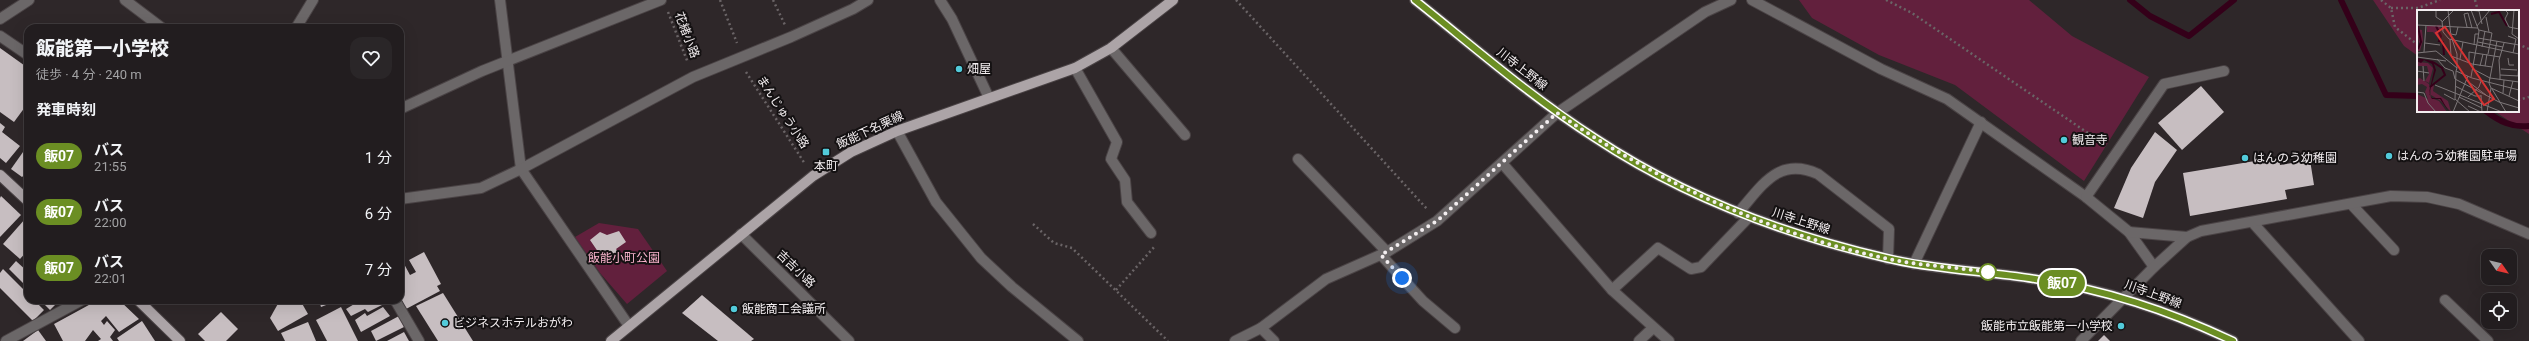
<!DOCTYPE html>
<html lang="ja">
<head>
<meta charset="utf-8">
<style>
  body { margin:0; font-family:Roboto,"Noto Sans JP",sans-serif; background:#2a2628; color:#f1f3f6; height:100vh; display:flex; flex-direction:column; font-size:15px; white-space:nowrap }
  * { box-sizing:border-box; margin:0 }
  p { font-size:13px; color:#a2a2a4 }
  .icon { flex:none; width:22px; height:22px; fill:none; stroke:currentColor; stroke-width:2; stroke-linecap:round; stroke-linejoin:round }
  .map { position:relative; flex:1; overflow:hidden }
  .side { position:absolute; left:24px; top:24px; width:380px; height:280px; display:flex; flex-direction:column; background:#221d1f; border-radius:12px; box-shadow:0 4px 16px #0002,0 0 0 1px #3f3b3d }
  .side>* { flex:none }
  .badge { padding:0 8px; border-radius:13px; font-size:14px; line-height:26px }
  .needle { width:26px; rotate:124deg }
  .fabs { position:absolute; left:2481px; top:249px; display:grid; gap:8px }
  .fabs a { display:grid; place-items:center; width:36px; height:36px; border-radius:8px; background:#221d1f; box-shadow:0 4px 16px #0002,0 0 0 1px #3f3b3d; font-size:20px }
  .you { position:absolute; width:20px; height:20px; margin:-10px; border:3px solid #fff; border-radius:50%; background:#1a73e8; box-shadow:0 0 0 6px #1a73e833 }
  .map>.badge { position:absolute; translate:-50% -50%; box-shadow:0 0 0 2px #fff }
  h2 { padding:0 12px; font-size:15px; line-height:36px }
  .round { display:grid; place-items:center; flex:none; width:42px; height:42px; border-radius:12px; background:#2a2628 }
  .headline { display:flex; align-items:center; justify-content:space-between; height:68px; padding:0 12px }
  h1 { font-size:19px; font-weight:800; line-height:30px }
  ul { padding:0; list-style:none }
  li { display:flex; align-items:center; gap:12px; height:56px; padding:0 12px }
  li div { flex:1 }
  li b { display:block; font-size:15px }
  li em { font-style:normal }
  li .badge { min-width:44px; font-weight:700; text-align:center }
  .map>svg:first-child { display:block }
  .green { fill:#62203d }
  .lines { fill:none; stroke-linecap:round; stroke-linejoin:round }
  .stream { stroke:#340019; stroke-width:6 }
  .building { fill:#c7bec1 }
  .minor-casing { stroke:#4a4345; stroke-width:12 }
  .major-casing { stroke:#4a4345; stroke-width:12 }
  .path { stroke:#6a6466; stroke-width:2.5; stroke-dasharray:2 3; stroke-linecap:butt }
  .minor { stroke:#6b6768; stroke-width:10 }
  .major { stroke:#aca4a7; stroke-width:10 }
  .line-casing { stroke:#fff; stroke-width:9 }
  .line { stroke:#6b8e23; stroke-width:6 }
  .walk { stroke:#f3eef0; stroke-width:4; stroke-dasharray:0 7.2 }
  .poi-dot { fill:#52cbda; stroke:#141112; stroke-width:1.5 }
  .stop-dot { fill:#fff; stroke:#6b8e23; stroke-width:2 }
  .labels { text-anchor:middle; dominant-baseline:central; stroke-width:4; stroke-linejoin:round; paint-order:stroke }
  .street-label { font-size:12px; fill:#f3eef0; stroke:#141112 }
  .poi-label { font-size:12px; fill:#f3eef0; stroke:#141112; text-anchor:start }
  .park-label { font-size:12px; fill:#f9b3cc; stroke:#141112 }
  .inset-river { fill:none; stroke:#340019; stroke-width:2 }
  .inset-road { fill:none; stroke:#7d7779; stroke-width:1 }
  .view { fill:#d73232; fill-opacity:0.15; stroke:#d73232; stroke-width:2 }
  .inset-edge { fill:none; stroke:#f3eef0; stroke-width:2 }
</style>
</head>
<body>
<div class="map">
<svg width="2529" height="341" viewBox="0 0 2529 341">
  <rect width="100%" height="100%" fill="#2e2729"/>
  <g class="green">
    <polygon points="1799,0 2029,0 2072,36 2149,77 2084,181 1955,85 1879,55 1812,18"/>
    <polygon points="2373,0 2529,0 2529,134 2494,111 2518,111 2518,11 2418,11 2418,56 2404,46"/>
    <polygon points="599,223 638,229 667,271 627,304 600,273 575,237"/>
  </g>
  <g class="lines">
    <g class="stream">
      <polyline points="2130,0 2150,16 2189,36 2234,0"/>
      <polyline points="2341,0 2386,95 2418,96"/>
      <path d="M2486,111C2499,121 2512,128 2529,126"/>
    </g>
  </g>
  <g class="building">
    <polygon points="0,48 28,68 28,103 14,122 0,112"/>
    <polygon points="2201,86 2224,112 2182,150 2158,123"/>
    <polygon points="0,123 5,127 2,132 20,146 6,163 0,158"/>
    <polygon points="2155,132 2177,150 2155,182 2143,218 2114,208 2131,168"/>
    <polygon points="28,145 28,172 22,177 11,169"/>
    <polygon points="2279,157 2280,165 2310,160 2314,185 2285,190 2287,199 2190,216 2183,173"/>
    <polygon points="1,196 21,215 0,237 0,198"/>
    <polygon points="25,219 28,221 28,250 20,259 3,244"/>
    <polygon points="619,231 626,242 616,249 619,253 605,262 590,240 600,232 607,235"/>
    <polygon points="424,252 441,284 437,286 440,291 406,309 400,296 400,264 403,262 410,275 416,272 409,260"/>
    <polygon points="16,261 28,272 28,288 9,269"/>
    <polygon points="3,269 28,294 28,300 34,300 44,310 33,321 0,288 0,273"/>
    <polygon points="443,293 473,341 438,341 416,306"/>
    <polygon points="702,295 754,339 751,341 718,341 682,313"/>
    <polygon points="40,300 56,300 58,302 50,310"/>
    <polygon points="98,300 119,300 139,319 119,332 106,316 101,321 104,325 107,321 115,330 110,337 113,341 98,341 101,339 93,330 85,341 63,341 54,324"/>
    <polygon points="280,300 300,300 308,314 278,331 270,318"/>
    <polygon points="319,300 339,300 321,307"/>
    <polygon points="361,300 392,300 368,312 365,309 351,316 346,309"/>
    <polygon points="341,307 358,341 327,341 316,320"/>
    <polygon points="383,307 390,316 361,332 355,320 365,313 367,316"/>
    <polygon points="221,312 238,329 226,341 205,341 198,334"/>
    <polygon points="399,316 404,327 376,341 371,331"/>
    <polygon points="142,321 155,341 119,341 117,338"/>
    <polygon points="308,322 316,341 285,341 281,333"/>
    <polygon points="38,330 46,341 23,341"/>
    <polygon points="404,332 409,341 387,341"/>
    <polygon points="2104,335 2110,341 2098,341"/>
  </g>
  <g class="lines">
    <defs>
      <g id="minor">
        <polyline points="125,0 162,28"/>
        <polyline points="500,0 521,169 629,326"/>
        <polyline points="940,0 952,19 989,98"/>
        <path d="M1415,0C1474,47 1531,97 1595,138C1684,197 1783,234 1886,258C1935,270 1986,271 2035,279C2107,290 2167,310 2233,341"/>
        <polyline points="1752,0 1881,69 1947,99 2086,197 2129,232 2154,267"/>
        <polyline points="0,19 29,0"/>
        <polyline points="296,28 313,0"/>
        <polyline points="0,36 28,55"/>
        <polyline points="1111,48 1185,135"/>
        <polyline points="1075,68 1117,142 1111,159 1125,180 1127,202 1151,233"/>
        <polyline points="400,109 482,71 661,0"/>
        <polyline points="897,131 936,202 981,258 1012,287 1078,341"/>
        <polyline points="1298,159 1387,252"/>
        <polyline points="1502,163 1612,290 1669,341"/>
        <polyline points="2086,197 2164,84 2224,71"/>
        <polyline points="400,199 481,188 521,169 693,77 791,37 853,9 868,0"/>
        <polyline points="2351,204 2394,250"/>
        <path d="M1738,213C1762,186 1778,156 1818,174L1889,229L1888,259"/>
        <polyline points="2253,223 2359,341"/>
        <polyline points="2129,232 2187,237"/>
        <polyline points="741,234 849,341"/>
        <polyline points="1381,255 1423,301 1455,328"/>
        <polyline points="1914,264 1981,122"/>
        <polyline points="1612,290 1658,248 1691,269 1701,267 1748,218"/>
        <polyline points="395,300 419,341"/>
        <polyline points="2445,300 2488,341"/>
        <polyline points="1261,328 1274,341"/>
        <polyline points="6,341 82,300"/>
        <polyline points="1235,341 1261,328 1326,279 1387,252 1437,221 1557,113 1705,12 1731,0"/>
        <polyline points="1639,341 1653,328"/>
        <polyline points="2081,341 2154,267 2187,237 2201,231 2391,196 2427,197 2459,204 2529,234"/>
      </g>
      <g id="major">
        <polyline points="0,175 28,201"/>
        <polyline points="138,300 180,341"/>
        <polyline points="611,341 813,176 851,152 897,131 1075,68 1111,48 1173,0"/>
      </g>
    </defs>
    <use href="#minor" class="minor-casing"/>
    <use href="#major" class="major-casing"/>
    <g class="path">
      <polyline points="720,0 737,43"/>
      <polyline points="773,0 785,25"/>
      <polyline points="1236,0 1427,209"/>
      <polyline points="1886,0 1912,13 2104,144"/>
      <polyline points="2381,0 2391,8 2395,27 2418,45"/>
      <polyline points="2475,0 2478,11"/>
      <polyline points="2391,8 2418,8 2440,0"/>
      <polyline points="668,12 688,63"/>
      <polyline points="2518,44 2529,49"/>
      <polyline points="746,72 805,164"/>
      <polyline points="2518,100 2529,97"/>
      <polyline points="1033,224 1054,243 1072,248 1168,341"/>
      <polyline points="1116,290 1155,246"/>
    </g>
    <use href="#minor" class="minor"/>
    <use href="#major" class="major"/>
  </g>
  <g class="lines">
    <defs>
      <path id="line" d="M1415,0C1474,47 1531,97 1595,138C1684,197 1783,234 1886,258C1935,270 1986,271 2035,279C2106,290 2167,310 2233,341"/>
    </defs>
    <use href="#line" class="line-casing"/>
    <use href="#line" class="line"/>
    <path class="walk" d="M1402,278L1381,255L1437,221L1557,113C1659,182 1768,234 1889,259C1922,266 1955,267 1988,272"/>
  </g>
  <g class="poi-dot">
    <circle cx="959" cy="69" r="4"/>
    <circle cx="2064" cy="140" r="4"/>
    <rect x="822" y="148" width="8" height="8" rx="2"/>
    <circle cx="2389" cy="156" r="4"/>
    <circle cx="2245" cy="158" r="4"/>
    <circle cx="734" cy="309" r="4"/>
    <circle cx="445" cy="323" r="4"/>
    <circle cx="2121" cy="326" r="4"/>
  </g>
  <circle class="stop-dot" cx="1988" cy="272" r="8"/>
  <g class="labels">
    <g class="street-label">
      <text transform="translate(687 35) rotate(69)">花緒小路</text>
      <text transform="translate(1522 69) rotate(38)">川寺上野線</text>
      <text transform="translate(783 112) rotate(57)">まんじゅう小路</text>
      <text transform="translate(870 130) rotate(-25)">飯能下名栗線</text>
      <text transform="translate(1801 221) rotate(18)">川寺上野線</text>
      <text transform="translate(796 269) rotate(44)">吉吉小路</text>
      <text transform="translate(2153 294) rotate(20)">川寺上野線</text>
    </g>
    <g class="poi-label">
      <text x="967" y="69">畑屋</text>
      <text x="2072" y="140">観音寺</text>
      <text x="2397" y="156">はんのう幼稚園駐車場</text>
      <text x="2253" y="158">はんのう幼稚園</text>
      <text x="826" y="166" text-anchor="middle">本町</text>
      <text x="742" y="309">飯能商工会議所</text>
      <text x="453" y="323">ビジネスホテルおがわ</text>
      <text x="2113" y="326" text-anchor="end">飯能市立飯能第一小学校</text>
    </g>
    <g class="park-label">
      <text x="624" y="258">飯能小町公園</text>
    </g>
  </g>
  <g transform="translate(2417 10)">
    <rect width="102" height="102" fill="#2e2729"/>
    <path d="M24,15L21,28L16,22H10V16ZM0,19L5,20L6,30L3,41H0L2,34ZM0,52L11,53L16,58L12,73L8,71L12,64L10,56H0ZM3,68L12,74L14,88L22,91L30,102H0V84L11,89L8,82L10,77L5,74L0,75V69ZM17,75L16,81L31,91L34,102L24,91L14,85L13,77Z" fill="#62203d"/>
    <path d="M0,48L16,51L19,60L12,84L15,88H24L32,102L23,89H15L12,83L17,60L15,54L7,50L4,53L0,51Z" fill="#340019"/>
    <path class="inset-river" d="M74,4L82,2L90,16M1,16L4,32L1,39M19,16L24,26L22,31L26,32L27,45M13,77L28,65L25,58L16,52"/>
    <path class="inset-road" d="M19,0V7L25,11L26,22L32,29L102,44M31,0L34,26L40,44V58M51,0L62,1L65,14M54,0L62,21L61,28L102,35M88,0L91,3L88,9L92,17L102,19M97,0L95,24L102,29M69,7L72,22M25,12L37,0M0,15L61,18M60,16L73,0M50,17L47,4L51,3L55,18M62,20L75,23L71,44M34,24L39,25L41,17M91,26L99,29L96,43M33,29L34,46L55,54L75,57M61,32L86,37M8,33L23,35M57,35L58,24H62M65,37L68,21M7,42L9,15M0,43L19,41L40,58L39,61L55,68L102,80M58,43L83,47M0,47L29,51M91,48L92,55H97M20,49L28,58L36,61L38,69L82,92L102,98M43,49L46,32M52,53V42L58,43M6,56L7,71M63,56L66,44M68,56L70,44M56,59L73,68M84,59L100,60M0,61L12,63M39,61L38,89L53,102M83,65L82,50L87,33M101,66L102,54M54,67L61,28M73,68L102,72M49,70L69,85M83,70V65L102,66M72,73L80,31M18,75L85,102M38,76L58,86H64M74,78L102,91M75,79L89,102M0,82L7,83L11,93L19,102M86,83L87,70M27,84L38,90M64,85L65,102M92,86L96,71M42,87L65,98M51,87L62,77L64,71M51,96L64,102M36,102L51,66M70,102L74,78L72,73"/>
    <path class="view" d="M28,17L77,89L67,95L19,23Z"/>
    <rect width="102" height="102" class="inset-edge"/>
  </g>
</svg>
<div class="fabs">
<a><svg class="needle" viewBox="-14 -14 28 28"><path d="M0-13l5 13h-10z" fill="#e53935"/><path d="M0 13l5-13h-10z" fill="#a2a2a4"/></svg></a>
<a><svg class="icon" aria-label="locate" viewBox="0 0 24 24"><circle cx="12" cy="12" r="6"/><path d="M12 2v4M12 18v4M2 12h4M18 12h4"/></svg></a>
</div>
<div class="you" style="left:1402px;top:278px"></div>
<b class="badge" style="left:2062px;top:283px;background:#6b8e23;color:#fff">飯07</b>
<section class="side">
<div class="headline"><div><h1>飯能第一小学校</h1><p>徒歩 · 4 分 · 240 m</p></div><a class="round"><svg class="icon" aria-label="heart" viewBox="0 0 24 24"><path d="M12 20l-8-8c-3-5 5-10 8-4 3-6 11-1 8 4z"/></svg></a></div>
<h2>発車時刻</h2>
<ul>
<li><span class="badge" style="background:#6b8e23;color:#fff">飯07</span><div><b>バス</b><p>21:55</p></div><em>1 分</em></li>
<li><span class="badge" style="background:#6b8e23;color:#fff">飯07</span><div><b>バス</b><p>22:00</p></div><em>6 分</em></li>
<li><span class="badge" style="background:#6b8e23;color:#fff">飯07</span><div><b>バス</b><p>22:01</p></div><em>7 分</em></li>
</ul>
</section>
</div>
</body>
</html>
